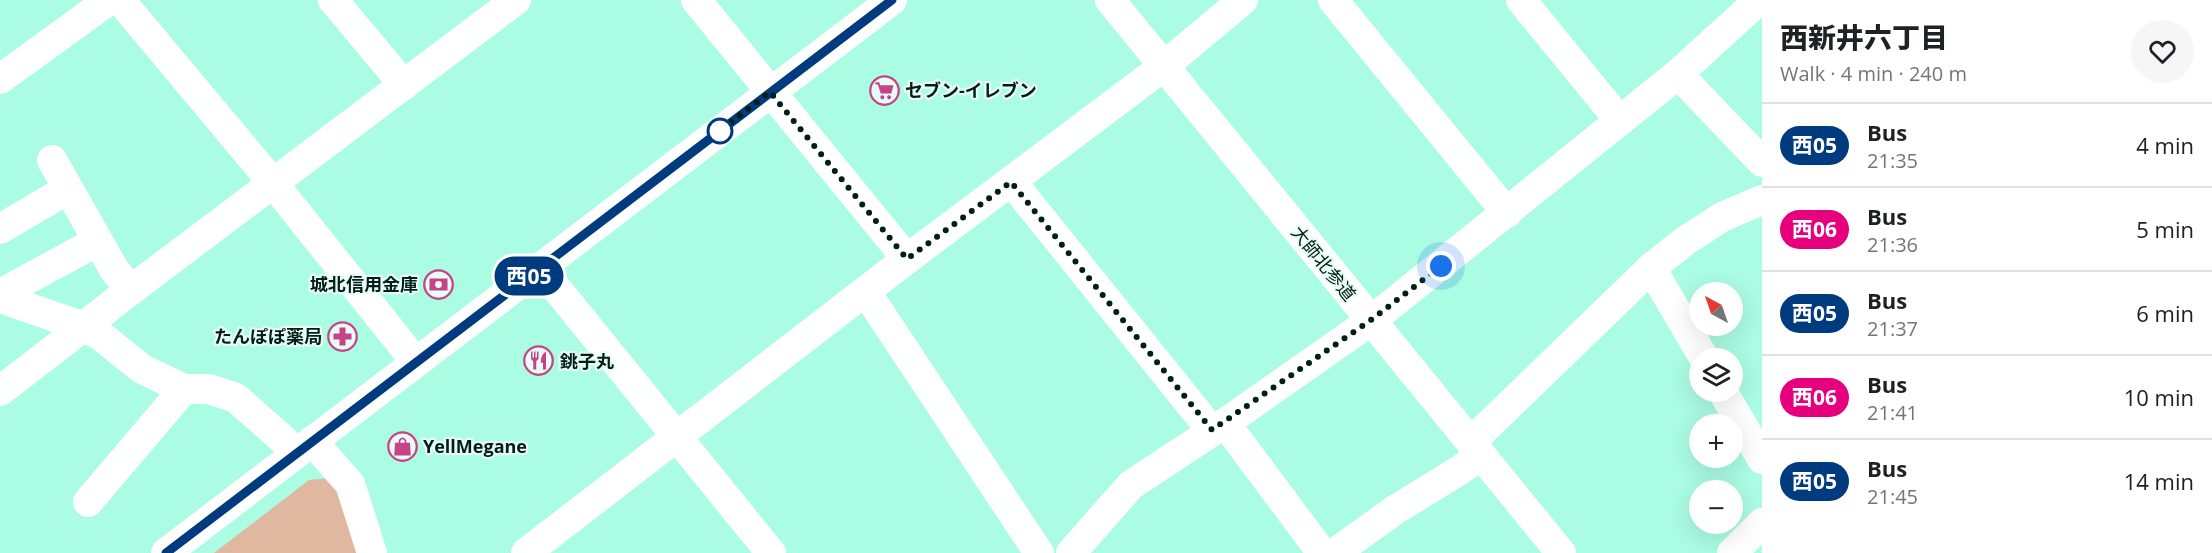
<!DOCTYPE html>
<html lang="en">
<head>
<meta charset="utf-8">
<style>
  body { margin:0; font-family:"Open Sans","Noto Sans JP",sans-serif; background:#f6f6f6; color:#202124; height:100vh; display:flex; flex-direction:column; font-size:22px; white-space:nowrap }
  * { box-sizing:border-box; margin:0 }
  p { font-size:20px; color:#757577 }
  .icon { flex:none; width:33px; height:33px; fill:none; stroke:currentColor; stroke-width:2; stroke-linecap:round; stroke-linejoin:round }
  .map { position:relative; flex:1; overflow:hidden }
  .panel { display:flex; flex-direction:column; background:#fff; width:450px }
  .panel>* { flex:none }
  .badge { padding:0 12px; border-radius:20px; font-size:21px; line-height:39px }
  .needle { width:39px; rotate:320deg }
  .fabs { position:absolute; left:1689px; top:282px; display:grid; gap:12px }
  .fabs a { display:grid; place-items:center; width:54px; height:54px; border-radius:50%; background:#fff; box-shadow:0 6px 24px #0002; font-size:30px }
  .you { position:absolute; width:30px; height:30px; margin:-15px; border:4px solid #fff; border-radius:50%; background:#1a73e8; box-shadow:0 0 0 9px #1a73e833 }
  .map>.badge { position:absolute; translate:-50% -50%; box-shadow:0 0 0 3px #fff }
  .round { display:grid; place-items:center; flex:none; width:63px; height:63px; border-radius:32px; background:#f6f6f6 }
  .overview { display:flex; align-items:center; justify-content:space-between; height:102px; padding:0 18px }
  h1 { font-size:28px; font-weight:800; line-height:45px }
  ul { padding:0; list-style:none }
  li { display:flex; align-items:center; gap:18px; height:84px; padding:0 18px; border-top:2px solid #e0e0e0 }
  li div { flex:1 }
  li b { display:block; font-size:22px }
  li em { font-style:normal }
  li .badge { min-width:66px; font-weight:700; text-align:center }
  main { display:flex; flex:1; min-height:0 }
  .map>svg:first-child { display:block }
  .green { fill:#e0b8a0 }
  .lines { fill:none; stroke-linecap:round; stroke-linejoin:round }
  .minor { stroke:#fff; stroke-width:30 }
  .line-casing { stroke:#fff; stroke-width:14 }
  .line { stroke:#003b80; stroke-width:9 }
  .walk { stroke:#001f17; stroke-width:6; stroke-dasharray:0 10.8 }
  .stop-dot { fill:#fff; stroke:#003b80; stroke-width:3 }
  .labels { text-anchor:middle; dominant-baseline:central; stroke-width:4.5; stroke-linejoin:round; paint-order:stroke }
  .poi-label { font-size:18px; font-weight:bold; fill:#001f17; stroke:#e8fbf4; text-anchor:start }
  .street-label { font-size:18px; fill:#001f17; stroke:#e8fbf4 }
</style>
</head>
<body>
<main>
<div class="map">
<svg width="1762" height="553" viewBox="0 0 1762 553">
  <rect width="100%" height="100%" fill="#aafce2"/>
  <polygon class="green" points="331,478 365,553 214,553 309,480"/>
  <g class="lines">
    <g class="minor">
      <polyline points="120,0 273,183 415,361"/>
      <polyline points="333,0 404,85"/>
      <polyline points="696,0 907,259"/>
      <polyline points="1110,0 1561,553"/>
      <polyline points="1333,0 1507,213"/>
      <polyline points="1521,0 1620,121"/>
      <polyline points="1678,74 1762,162"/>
      <polyline points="0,79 109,0"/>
      <polyline points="52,160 115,271 131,290"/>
      <polyline points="1011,181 1212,431"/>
      <polyline points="0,229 68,189"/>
      <polyline points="540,268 771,553"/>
      <polyline points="1651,268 1704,358"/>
      <polyline points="866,292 1039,553"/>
      <polyline points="0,294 98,241"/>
      <polyline points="0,298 84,327 101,336 142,369 184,389 209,389 236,398 297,452"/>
      <polyline points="0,391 131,290 516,0"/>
      <polyline points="1723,392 1762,459"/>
      <polyline points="1225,423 1322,553"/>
      <polyline points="312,441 350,484 372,553"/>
      <polyline points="1471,442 1651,268 1685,241 1722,217 1762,200"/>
      <polyline points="88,502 184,389"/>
      <polyline points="166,553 892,0"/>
      <polyline points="526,553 907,259 1164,66 1243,0"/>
      <polyline points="1071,553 1131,485 1225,423 1372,320 1678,74 1759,0"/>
      <polyline points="1335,553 1395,510 1460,470 1481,455"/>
      <polyline points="1732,553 1762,523"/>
    </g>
  </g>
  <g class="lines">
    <defs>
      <polyline id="line" points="166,553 892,0"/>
    </defs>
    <use href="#line" class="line-casing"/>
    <use href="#line" class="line"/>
    <polyline class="walk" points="720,131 717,133 770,92 907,259 1011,182 1212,430 1371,320 1441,266"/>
  </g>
  <defs>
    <symbol id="supermarket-ring" viewBox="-11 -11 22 22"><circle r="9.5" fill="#e8fbf4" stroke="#c74387" stroke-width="1.5"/><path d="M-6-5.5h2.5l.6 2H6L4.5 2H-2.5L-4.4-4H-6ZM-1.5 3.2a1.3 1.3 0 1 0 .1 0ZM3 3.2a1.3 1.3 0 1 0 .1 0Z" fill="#c74387"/></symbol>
    <symbol id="bank-ring" viewBox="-11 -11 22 22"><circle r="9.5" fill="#e8fbf4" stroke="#c74387" stroke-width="1.5"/><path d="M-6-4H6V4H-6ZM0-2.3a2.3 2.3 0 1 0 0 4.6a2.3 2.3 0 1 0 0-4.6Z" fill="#c74387"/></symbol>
    <symbol id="pharmacy-ring" viewBox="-11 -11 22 22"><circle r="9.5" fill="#e8fbf4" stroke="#c74387" stroke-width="1.5"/><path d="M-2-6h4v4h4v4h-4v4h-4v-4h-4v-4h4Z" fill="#c74387"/></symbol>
    <symbol id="restaurant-ring" viewBox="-11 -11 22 22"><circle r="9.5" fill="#e8fbf4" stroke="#c74387" stroke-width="1.5"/><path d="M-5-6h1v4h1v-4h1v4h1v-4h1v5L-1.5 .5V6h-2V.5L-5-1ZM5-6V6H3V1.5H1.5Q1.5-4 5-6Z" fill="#c74387"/></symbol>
    <symbol id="shop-ring" viewBox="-11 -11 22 22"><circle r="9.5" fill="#e8fbf4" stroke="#c74387" stroke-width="1.5"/><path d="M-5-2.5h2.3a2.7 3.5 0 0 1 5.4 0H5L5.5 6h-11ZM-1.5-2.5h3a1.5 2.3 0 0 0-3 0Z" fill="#c74387"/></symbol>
  </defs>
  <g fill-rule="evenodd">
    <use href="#supermarket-ring" x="868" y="74" width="33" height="33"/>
    <use href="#bank-ring" x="422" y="268" width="33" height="33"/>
    <use href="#pharmacy-ring" x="326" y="320" width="33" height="33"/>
    <use href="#restaurant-ring" x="522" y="344" width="33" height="33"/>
    <use href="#shop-ring" x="386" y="430" width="33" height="33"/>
  </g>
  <circle class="stop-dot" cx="720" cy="131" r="12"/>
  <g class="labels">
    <g class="poi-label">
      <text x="905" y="90">セブン-イレブン</text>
      <text x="418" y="284" text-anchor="end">城北信用金庫</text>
      <text x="322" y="336" text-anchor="end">たんぽぽ薬局</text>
      <text x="560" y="361">銚子丸</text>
      <text x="423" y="446">YellMegane</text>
    </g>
    <g class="street-label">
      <text transform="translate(1324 263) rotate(51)">大師北参道</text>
    </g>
  </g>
</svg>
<div class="fabs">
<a><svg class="needle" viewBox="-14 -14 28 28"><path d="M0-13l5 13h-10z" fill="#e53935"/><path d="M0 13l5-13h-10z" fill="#757577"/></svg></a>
<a><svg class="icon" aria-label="layers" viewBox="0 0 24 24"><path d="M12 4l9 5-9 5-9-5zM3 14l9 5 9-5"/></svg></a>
<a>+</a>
<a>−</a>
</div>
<div class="you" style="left:1441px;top:266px"></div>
<b class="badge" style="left:529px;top:276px;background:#003b80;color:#fff">西05</b>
</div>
<section class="panel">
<div class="overview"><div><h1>西新井六丁目</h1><p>Walk · 4 min · 240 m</p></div><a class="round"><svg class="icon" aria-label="heart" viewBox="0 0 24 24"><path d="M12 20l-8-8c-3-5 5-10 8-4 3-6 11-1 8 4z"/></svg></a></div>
<ul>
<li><span class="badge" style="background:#003b80;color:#fff">西05</span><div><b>Bus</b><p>21:35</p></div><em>4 min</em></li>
<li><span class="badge" style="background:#e6007e;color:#fff">西06</span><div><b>Bus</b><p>21:36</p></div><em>5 min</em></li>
<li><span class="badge" style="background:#003b80;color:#fff">西05</span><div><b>Bus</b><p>21:37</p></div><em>6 min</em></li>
<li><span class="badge" style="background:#e6007e;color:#fff">西06</span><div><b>Bus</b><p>21:41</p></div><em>10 min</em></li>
<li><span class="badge" style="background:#003b80;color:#fff">西05</span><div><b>Bus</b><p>21:45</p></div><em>14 min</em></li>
</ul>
</section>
</main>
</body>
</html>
